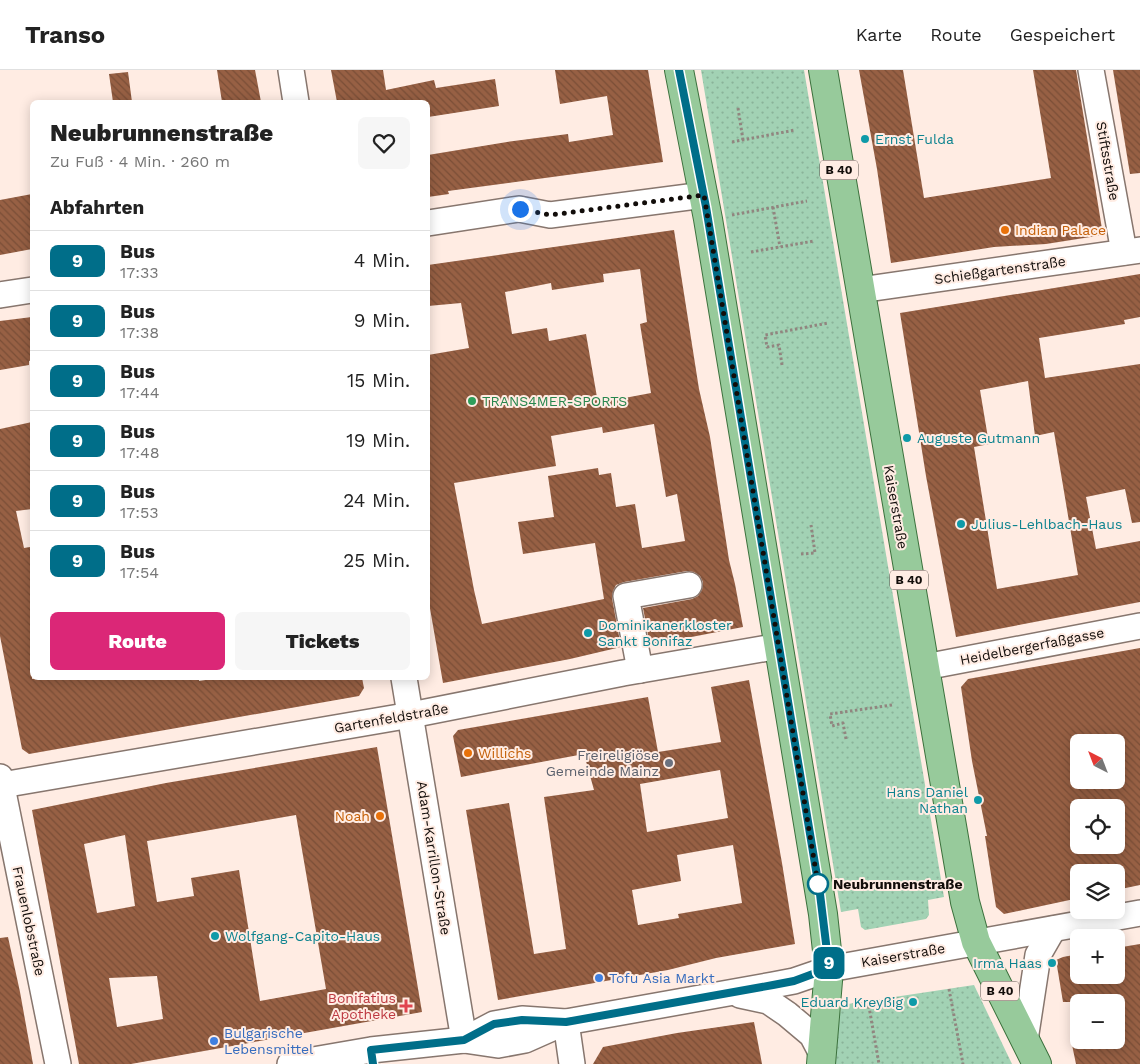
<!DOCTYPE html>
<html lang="de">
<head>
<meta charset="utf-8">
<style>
  body { margin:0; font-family:"Work Sans",sans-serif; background:#f6f6f6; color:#222; height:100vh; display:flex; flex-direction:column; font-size:19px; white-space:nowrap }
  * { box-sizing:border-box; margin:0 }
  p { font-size:16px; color:#767676 }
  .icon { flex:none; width:28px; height:28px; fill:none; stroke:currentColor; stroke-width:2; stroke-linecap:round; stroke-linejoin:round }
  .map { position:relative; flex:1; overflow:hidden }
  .sheet { position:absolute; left:30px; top:30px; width:400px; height:580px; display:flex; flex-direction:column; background:#fff; border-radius:8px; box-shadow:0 2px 12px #0003 }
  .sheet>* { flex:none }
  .badge { padding:0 10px; border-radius:8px; font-size:18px; line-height:32px }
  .needle { width:32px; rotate:318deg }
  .fabs { position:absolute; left:1070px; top:664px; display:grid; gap:10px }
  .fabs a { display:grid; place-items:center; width:55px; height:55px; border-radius:8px; background:#fff; box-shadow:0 2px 12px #0003; font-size:25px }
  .you { position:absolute; width:25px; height:25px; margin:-12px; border:4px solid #fff; border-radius:50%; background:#1a73e8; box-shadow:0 0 0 8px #1a73e833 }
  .map>.badge { position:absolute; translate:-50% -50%; box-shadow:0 0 0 2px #fff }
  h2 { padding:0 20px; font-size:19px; line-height:45px }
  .round { display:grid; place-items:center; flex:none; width:52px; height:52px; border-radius:8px; background:#f6f6f6 }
  .head { display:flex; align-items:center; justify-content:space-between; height:85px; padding:0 20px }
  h1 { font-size:24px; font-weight:800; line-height:38px }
  .primary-button { display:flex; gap:10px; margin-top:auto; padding:10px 20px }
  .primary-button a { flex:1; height:58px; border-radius:8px; background:#db2777; color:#fff; font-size:20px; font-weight:800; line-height:58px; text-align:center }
  .primary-button a+a { background:#f6f6f6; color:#222 }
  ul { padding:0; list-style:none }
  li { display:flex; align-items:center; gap:15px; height:60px; padding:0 20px; border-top:1px solid #e0e0e0 }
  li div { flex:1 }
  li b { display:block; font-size:19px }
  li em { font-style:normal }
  li .badge { min-width:55px; font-weight:700; text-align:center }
  header { display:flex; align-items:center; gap:30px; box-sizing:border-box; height:70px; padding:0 25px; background:#fff; border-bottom:1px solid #e0e0e0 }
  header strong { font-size:24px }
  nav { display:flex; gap:28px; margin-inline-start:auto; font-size:18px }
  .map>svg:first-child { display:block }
  .green { fill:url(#green-dots) }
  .building { fill:url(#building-back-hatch); fill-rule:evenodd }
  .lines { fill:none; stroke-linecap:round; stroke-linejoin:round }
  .minor-casing { stroke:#87766e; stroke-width:28 }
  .major-casing { stroke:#3c713d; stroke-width:30 }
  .path { stroke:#91857f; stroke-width:3; stroke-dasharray:2.5 2.5; stroke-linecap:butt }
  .minor { stroke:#fff; stroke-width:25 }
  .major { stroke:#97ca9b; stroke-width:28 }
  .line-casing { stroke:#fff; stroke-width:11 }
  .line { stroke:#006e89; stroke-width:8 }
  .walk { stroke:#120d0a; stroke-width:5; stroke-dasharray:0 9 }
  .culture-dot { fill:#0f9aa8; stroke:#ffece3; stroke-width:2 }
  .food-dot { fill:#e8710a; stroke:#ffece3; stroke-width:2 }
  .leisure-dot { fill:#2e9e5b; stroke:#ffece3; stroke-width:2 }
  .worship-dot { fill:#6b7280; stroke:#ffece3; stroke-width:2 }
  .stop-dot { fill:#fff; stroke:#006e89; stroke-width:2.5 }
  .shop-dot { fill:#3f7fe0; stroke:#ffece3; stroke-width:2 }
  .health-dot { fill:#e0444e; stroke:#ffece3; stroke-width:2 }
  .labels { text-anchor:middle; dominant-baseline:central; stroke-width:4; stroke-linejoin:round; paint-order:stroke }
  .shield { fill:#ffece3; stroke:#59504b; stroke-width:1 }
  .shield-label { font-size:12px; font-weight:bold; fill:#120d0a }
  .culture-label { font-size:14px; fill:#0d838f; stroke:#ffece3; text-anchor:start }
  .street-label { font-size:14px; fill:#120d0a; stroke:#ffece3 }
  .food-label { font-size:14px; fill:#c56008; stroke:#ffece3; text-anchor:start }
  .leisure-label { font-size:14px; fill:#27864d; stroke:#ffece3; text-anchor:start }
  .worship-label { font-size:14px; fill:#5b616d; stroke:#ffece3; text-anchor:end }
  .stop-label { font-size:14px; font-weight:bold; fill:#120d0a; stroke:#ffece3; text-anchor:start }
  .shop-label { font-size:14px; fill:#366cbe; stroke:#ffece3; text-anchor:start }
  .health-label { font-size:14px; fill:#be3a42; stroke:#ffece3; text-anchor:end }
</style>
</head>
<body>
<header>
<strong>Transo</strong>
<nav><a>Karte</a><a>Route</a><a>Gespeichert</a></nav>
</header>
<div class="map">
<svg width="1140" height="994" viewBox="0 0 1140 994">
  <defs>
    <pattern id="green-dots" width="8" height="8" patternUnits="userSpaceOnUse" patternTransform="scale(1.25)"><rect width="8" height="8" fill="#a2d2b4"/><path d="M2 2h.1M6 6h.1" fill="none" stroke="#8ab399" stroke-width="1.8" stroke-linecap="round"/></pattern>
    <pattern id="building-back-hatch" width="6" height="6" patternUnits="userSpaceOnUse" patternTransform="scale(1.25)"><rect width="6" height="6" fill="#976044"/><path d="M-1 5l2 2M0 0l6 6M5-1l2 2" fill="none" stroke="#7a4e37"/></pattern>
  </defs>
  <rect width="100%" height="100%" fill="#ffece3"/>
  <g class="green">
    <polygon points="701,0 804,0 944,827 928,830 929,845 926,849 865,860 861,857 858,839 841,842"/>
    <polygon points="974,915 1012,994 834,994 841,935"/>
  </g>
  <g class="building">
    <polygon points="217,0 255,0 261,32 222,32"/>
    <polygon points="331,0 383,0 386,20 434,10 436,18 495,9 499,36 428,47 428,32 337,32"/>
    <polygon points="555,0 648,0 663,92 448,121 449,124 428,127 428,85 507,72 568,64 569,72 613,65 607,26 560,34"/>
    <polygon points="859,0 903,0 924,128 1051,108 1033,0 1076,0 1103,165 1046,174 994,177 891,193 877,99"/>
    <polygon points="1113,0 1140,0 1140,103 1130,104"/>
    <polygon points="128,2 132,32 113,32 109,4"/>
    <polygon points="32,124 32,179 0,185 0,130"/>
    <path d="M674,160L699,319L710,367L729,490L735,514L743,557L650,575L643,538L692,529L698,526L702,520L703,512L700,506L694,502L687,501L624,512L616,515L613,521L612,528L621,577L570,589L443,613L428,527V285L469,278L461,233L428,236V195ZM640,199L647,252L640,254L651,323L598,333L586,264L549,271L547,258L512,264L505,222L551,213L552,220L604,212L603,204ZM654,354L666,427L677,424L685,471L642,478L635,434L616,437L611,403L599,405L598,398L548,406L554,447L518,452L523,484L595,473L604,529L482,554L474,520L454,413L556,396L551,366L602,357L603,363Z"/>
    <path d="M1140,204V247L1124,250L1125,254L1039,268L1045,308L1140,294V452L1132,453L1125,419L1086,427L1096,479L1140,471V532L956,567L926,406L900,243ZM1028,311L1035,366L1054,362L1078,505L997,519L974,377L989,374L980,320Z"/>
    <polygon points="32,247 32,290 29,291 29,295 0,300 0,251"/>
    <polygon points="32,352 32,439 16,441 24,478 30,477 32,490 32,609 43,608 199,608 199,611 219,608 362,608 364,618 359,626 29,684 22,679 0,566 0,359"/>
    <path d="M1140,578V815L1116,820V802H1079V828L1004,844L996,837L985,766H987L972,691L961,617L968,609ZM1079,672H1116V710H1079ZM1079,738H1116V775H1079Z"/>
    <path d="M749,610L782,793L795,874L716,888L668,900L498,930L466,740L509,733L534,884L566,879L544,727L594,720L584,684L461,707L453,666L458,660L648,627L658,682L721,672L711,617ZM720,700L728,748L647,762L640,714ZM733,775L742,833L678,844L679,848L638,855L632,820L681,811L677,785Z"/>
    <path d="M377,677L422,942L131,994H79L32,740L166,713ZM296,745L326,919L260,931L239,800L191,808L194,826L157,832L147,771ZM125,765L135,836L97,843L84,774ZM157,906L163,949L117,957L109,908Z"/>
    <polygon points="8,867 20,922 33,994 0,994 0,868"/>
    <polygon points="1140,874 1140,994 1076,994 1071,970 1116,970 1116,932 1063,932 1056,890 1063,887 1079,884 1079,905 1116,905 1116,878"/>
    <polygon points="754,952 762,994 593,994 603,977 677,963"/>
  </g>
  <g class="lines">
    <defs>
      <g id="minor">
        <polyline points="291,0 296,32"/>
        <polyline points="1091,0 1124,182"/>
        <polyline points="428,153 519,139 550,145 704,125"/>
        <polyline points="860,220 1140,180"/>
        <polyline points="0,225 32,220"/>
        <polyline points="925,597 1140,556"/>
        <polyline points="640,600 626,526 689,515"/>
        <polyline points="404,608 464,970"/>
        <polyline points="0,707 58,994"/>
        <polyline points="2,715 411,645 623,603 779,576"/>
        <polyline points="740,925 768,931 787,944 812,965 822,984"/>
        <polyline points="566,952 572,994"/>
        <polyline points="464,970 494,954 522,949 566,952 773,915 794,911 829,899 1140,843"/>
        <polyline points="1025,970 1038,885 1053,859"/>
        <polyline points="290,994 371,980 464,970 498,975 525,970 561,954"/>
      </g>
      <g id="major">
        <polyline points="679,0 708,149 823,844 829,899 821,994"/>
        <polyline points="823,0 965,832 976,872 1037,994"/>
      </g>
    </defs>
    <use href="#minor" class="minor-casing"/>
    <use href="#major" class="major-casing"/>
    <g class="path">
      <polyline points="738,38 743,70"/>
      <polyline points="732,72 795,60"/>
      <polyline points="773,137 780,177"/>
      <polyline points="732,145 807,131"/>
      <polyline points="751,182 814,171"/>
      <polyline points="782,295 779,275 767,277 765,265 828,253"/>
      <polyline points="801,484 815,483 811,455"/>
      <polyline points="846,669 843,653 832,656 830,644 892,635"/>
      <polyline points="949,919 963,994"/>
      <polyline points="868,931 879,994"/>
    </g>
    <use href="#minor" class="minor"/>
    <use href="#major" class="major"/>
  </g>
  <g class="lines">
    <defs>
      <polyline id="line" points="373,994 371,980 464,970 494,954 522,950 566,952 773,915 794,911 829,898 820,824 706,137 679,0"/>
    </defs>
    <use href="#line" class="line-casing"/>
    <use href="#line" class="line"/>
    <polyline class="walk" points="520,139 550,145 704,125 818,814"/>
  </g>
  <g class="culture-dot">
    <circle cx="865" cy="69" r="5"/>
    <circle cx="907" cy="368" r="5"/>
    <circle cx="961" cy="454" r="5"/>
    <circle cx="588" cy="563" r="5"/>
    <circle cx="978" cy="730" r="5"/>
    <circle cx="215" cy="866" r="5"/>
    <circle cx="1052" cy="893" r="5"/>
    <circle cx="913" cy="932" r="5"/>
  </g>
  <g class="food-dot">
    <circle cx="1005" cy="160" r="5"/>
    <circle cx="468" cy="683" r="5"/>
    <circle cx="380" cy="746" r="5"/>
  </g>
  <circle class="leisure-dot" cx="472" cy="331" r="5"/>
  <circle class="worship-dot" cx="669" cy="693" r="5"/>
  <circle class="stop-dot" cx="818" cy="814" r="10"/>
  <g class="shop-dot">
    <circle cx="599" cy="908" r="5"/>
    <circle cx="214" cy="971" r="5"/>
  </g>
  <path class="health-dot" d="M403.5 928.5h5v5h5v5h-5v5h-5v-5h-5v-5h5z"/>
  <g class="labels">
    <g class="shield">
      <rect x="820" y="90.5" width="38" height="19" rx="4"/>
      <rect x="890" y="500.5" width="38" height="19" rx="4"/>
      <rect x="981" y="911.5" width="38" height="19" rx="4"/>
    </g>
    <g class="shield-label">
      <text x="839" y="100">B 40</text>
      <text x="909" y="510">B 40</text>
      <text x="1000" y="921">B 40</text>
    </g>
    <g class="culture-label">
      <text x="875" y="69">Ernst Fulda</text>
      <text x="917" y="368">Auguste Gutmann</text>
      <text x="971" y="454">Julius-Lehlbach-Haus</text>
      <text x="598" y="555">Dominikanerkloster<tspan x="598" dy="16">Sankt Bonifaz</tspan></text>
      <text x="968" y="722" text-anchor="end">Hans Daniel<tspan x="968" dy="16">Nathan</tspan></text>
      <text x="225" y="866">Wolfgang-Capito-Haus</text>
      <text x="1042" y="893" text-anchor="end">Irma Haas</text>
      <text x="903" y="932" text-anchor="end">Eduard Kreyßig</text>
    </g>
    <g class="street-label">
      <text transform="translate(1108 91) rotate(80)">Stiftsstraße</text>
      <text transform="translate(1000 200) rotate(-8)">Schießgartenstraße</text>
      <text transform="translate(896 437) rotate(80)">Kaiserstraße</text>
      <text transform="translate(1032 576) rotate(-11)">Heidelbergerfaßgasse</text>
      <text transform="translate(391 648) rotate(-10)">Gartenfeldstraße</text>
      <text transform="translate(434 788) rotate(81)">Adam-Karrillon-Straße</text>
      <text transform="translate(29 851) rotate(78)">Frauenlobstraße</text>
      <text transform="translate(903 885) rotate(-10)">Kaiserstraße</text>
    </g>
    <g class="food-label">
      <text x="1015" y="160">Indian Palace</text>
      <text x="478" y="683">Willichs</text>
      <text x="370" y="746" text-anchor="end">Noah</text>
    </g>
    <g class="leisure-label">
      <text x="482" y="331">TRANS4MER-SPORTS</text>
    </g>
    <g class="worship-label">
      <text x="659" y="685">Freireligiöse<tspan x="659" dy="16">Gemeinde Mainz</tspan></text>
    </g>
    <g class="stop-label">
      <text x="833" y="814">Neubrunnenstraße</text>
    </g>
    <g class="shop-label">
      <text x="609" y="908">Tofu Asia Markt</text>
      <text x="224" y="963">Bulgarische<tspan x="224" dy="16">Lebensmittel</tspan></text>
    </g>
    <g class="health-label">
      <text x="396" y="928">Bonifatius<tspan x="396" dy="16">Apotheke</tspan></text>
    </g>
  </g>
</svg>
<div class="fabs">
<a><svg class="needle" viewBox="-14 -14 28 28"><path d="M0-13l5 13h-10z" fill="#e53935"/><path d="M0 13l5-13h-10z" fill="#767676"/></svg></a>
<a><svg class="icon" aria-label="locate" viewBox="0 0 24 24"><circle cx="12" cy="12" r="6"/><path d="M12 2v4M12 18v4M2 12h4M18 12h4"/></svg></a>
<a><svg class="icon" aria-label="layers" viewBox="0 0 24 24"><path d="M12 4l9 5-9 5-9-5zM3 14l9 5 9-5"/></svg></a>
<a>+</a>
<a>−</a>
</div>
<div class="you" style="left:520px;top:139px"></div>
<b class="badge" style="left:829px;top:893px;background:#006e89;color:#fff">9</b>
<section class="sheet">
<div class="head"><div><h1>Neubrunnenstraße</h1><p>Zu Fuß · 4 Min. · 260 m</p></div><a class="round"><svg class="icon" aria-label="heart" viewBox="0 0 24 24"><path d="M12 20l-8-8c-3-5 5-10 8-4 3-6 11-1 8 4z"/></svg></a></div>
<h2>Abfahrten</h2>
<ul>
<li><span class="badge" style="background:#006e89;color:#fff">9</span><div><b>Bus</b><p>17:33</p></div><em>4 Min.</em></li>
<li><span class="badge" style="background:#006e89;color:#fff">9</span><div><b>Bus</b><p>17:38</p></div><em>9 Min.</em></li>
<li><span class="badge" style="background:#006e89;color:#fff">9</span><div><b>Bus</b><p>17:44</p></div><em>15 Min.</em></li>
<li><span class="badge" style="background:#006e89;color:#fff">9</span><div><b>Bus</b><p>17:48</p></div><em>19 Min.</em></li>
<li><span class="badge" style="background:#006e89;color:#fff">9</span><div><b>Bus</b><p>17:53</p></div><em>24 Min.</em></li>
<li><span class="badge" style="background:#006e89;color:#fff">9</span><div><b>Bus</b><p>17:54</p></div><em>25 Min.</em></li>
</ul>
<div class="primary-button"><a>Route</a><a>Tickets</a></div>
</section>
</div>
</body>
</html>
